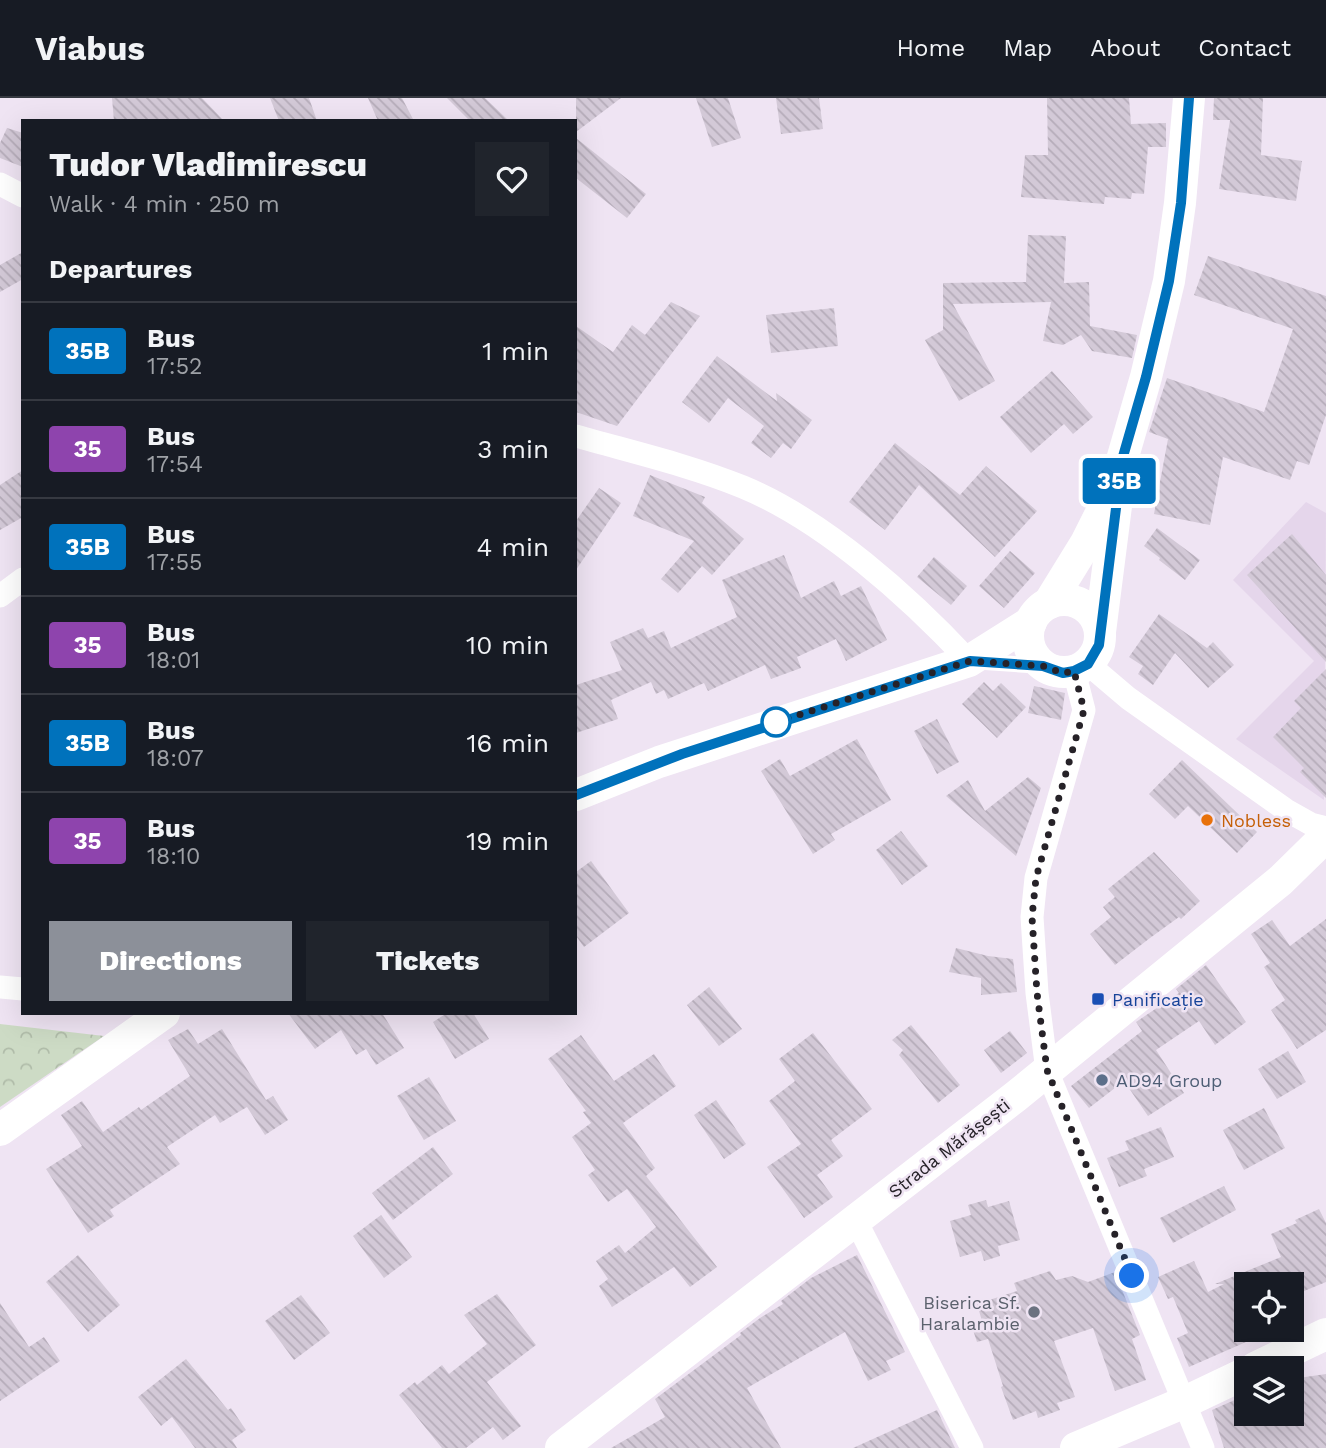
<!DOCTYPE html>
<html lang="en">
<head>
<meta charset="utf-8">
<style>
  body { margin:0; font-family:"Work Sans",sans-serif; background:#20242c; color:#f1f3f6; height:100vh; display:flex; flex-direction:column; font-size:26px; white-space:nowrap }
  * { box-sizing:border-box; margin:0 }
  p { font-size:23px; color:#9ea1a6 }
  .icon { flex:none; width:38px; height:38px; fill:none; stroke:currentColor; stroke-width:2; stroke-linecap:round; stroke-linejoin:round }
  .map { position:relative; flex:1; overflow:hidden }
  .panel { position:absolute; left:21px; top:21px; width:556px; height:896px; display:flex; flex-direction:column; background:#171b24; border-radius:0px; box-shadow:0 7px 28px #0002 }
  .panel>* { flex:none }
  .badge { padding:0 14px; border-radius:5px; font-size:24px; line-height:46px }
  .buttons { position:absolute; left:1234px; top:1174px; display:grid; gap:14px }
  .buttons a { display:grid; place-items:center; width:70px; height:70px; border-radius:0px; background:#171b24; box-shadow:0 7px 28px #0002; font-size:35px }
  .you { position:absolute; width:35px; height:35px; margin:-18px; border:5px solid #fff; border-radius:50%; background:#1a73e8; box-shadow:0 0 0 10px #1a73e833 }
  .map>.badge { position:absolute; translate:-50% -50%; box-shadow:0 0 0 4px #fff }
  h2 { padding:0 28px; font-size:26px; line-height:63px }
  .round { display:grid; place-items:center; flex:none; width:74px; height:74px; border-radius:0px; background:#20242c }
  .head { display:flex; align-items:center; justify-content:space-between; height:119px; padding:0 28px }
  h1 { font-size:33px; font-weight:800; line-height:52px }
  .action { display:flex; gap:14px; margin-top:auto; padding:14px 28px }
  .action a { flex:1; height:80px; border-radius:0px; background:#8c9099; color:#fff; font-size:28px; font-weight:800; line-height:80px; text-align:center }
  .action a+a { background:#20242c; color:#f1f3f6 }
  ul { padding:0; list-style:none }
  li { display:flex; align-items:center; gap:21px; height:98px; padding:0 28px; border-top:2px solid #363941 }
  li div { flex:1 }
  li b { display:block; font-size:26px }
  li em { font-style:normal }
  li .badge { min-width:77px; font-weight:700; text-align:center }
  header { display:flex; align-items:center; gap:42px; box-sizing:border-box; height:98px; padding:0 35px; background:#171b24; border-bottom:2px solid #363941 }
  header strong { font-size:33px }
  nav { display:flex; gap:38px; margin-inline-start:auto; font-size:24px }
  .map>svg:first-child { display:block }
  .built { fill:#e5d6eb }
  .park { fill:url(#park-crowns) }
  .building { fill:url(#building-back-hatch) }
  .lines { fill:none; stroke-linecap:round; stroke-linejoin:round }
  .street { stroke:#fff; stroke-width:23 }
  .secondary { stroke:#fff; stroke-width:32 }
  .line-casing { stroke:#fff; stroke-width:16 }
  .line { stroke:#0072bc; stroke-width:10 }
  .walk { stroke:#262228; stroke-width:7; stroke-dasharray:0 12.6 }
  .stop-dot { fill:#fff; stroke:#0072bc; stroke-width:3.5 }
  .food-dot { fill:#e8710a; stroke:#efe4f3; stroke-width:2.5 }
  .transit-dot { fill:#1a4fb4; stroke:#efe4f3; stroke-width:2.5 }
  .service-dot { fill:#5c6f8a; stroke:#efe4f3; stroke-width:2.5 }
  .worship-dot { fill:#6b7280; stroke:#efe4f3; stroke-width:2.5 }
  .labels { text-anchor:middle; dominant-baseline:central; stroke-width:5; stroke-linejoin:round; paint-order:stroke }
  .food-label { font-size:18px; fill:#c56008; stroke:#efe4f3; text-anchor:start }
  .transit-label { font-size:18px; fill:#164399; stroke:#efe4f3; text-anchor:start }
  .service-label { font-size:18px; fill:#4e5e75; stroke:#efe4f3; text-anchor:start }
  .street-label { font-size:18px; fill:#262228; stroke:#efe4f3 }
  .worship-label { font-size:18px; fill:#5b616d; stroke:#efe4f3; text-anchor:end }
</style>
</head>
<body>
<header>
<strong>Viabus</strong>
<nav><a>Home</a><a>Map</a><a>About</a><a>Contact</a></nav>
</header>
<div class="map">
<svg width="1326" height="1350" viewBox="0 0 1326 1350">
  <defs>
    <pattern id="park-crowns" width="20" height="18" patternUnits="userSpaceOnUse" patternTransform="scale(1.75)"><rect width="20" height="18" fill="#cddbc5"/><path d="M2 6a3 3 0 1 1 6 0M12 15a3 3 0 1 1 6 0" fill="none" stroke="#b0bca9"/></pattern>
    <pattern id="building-back-hatch" width="6" height="6" patternUnits="userSpaceOnUse" patternTransform="scale(1.75)"><rect width="6" height="6" fill="#d3c9d7"/><path d="M-1 5l2 2M0 0l6 6M5-1l2 2" fill="none" stroke="#b5acb9"/></pattern>
  </defs>
  <rect width="100%" height="100%" fill="#efe4f3"/>
  <polygon class="built" points="1306,404 1326,415 1324,702 1236,641 1314,563 1233,482"/>
  <polygon class="park" points="0,926 104,938 0,1009"/>
  <g class="building">
    <polygon points="112,0 202,0 224,23 114,23"/>
    <polygon points="270,0 309,0 317,23 279,23"/>
    <polygon points="368,0 402,0 414,23 378,23"/>
    <polygon points="447,0 485,0 509,23 470,23"/>
    <polygon points="576,0 621,0 576,34"/>
    <polygon points="696,0 728,0 741,40 712,49"/>
    <polygon points="776,0 819,0 823,31 781,36"/>
    <polygon points="1047,0 1129,0 1131,26 1166,25 1166,49 1148,49 1144,96 1132,95 1131,101 1105,99 1104,106 1021,99 1025,57 1048,57"/>
    <polygon points="1214,0 1263,0 1261,57 1302,63 1296,103 1219,91 1230,22 1213,22"/>
    <polygon points="7,30 23,35 23,69 0,60 0,45"/>
    <polygon points="576,40 646,96 627,120 576,80"/>
    <polygon points="1028,137 1066,138 1064,185 1089,184 1090,228 1137,237 1132,260 1092,253 1081,237 1063,247 1043,243 1051,204 953,206 995,283 959,303 925,242 943,232 943,185 1026,184"/>
    <polygon points="23,154 23,181 0,194 0,167"/>
    <polygon points="1208,158 1326,198 1326,317 1309,367 1297,363 1290,382 1223,359 1210,427 1154,416 1168,341 1149,334 1167,280 1264,314 1293,231 1194,197"/>
    <polygon points="671,204 700,218 617,328 576,314 576,228 613,254 632,227 645,237"/>
    <polygon points="834,210 838,248 771,255 766,217"/>
    <polygon points="717,258 777,303 776,295 812,322 791,351 783,345 771,360 751,345 764,328 728,300 709,325 682,304"/>
    <polygon points="1052,273 1093,319 1073,336 1064,326 1031,355 1000,319"/>
    <polygon points="895,345 960,397 986,368 1037,413 995,459 919,387 885,432 849,404"/>
    <polygon points="23,372 23,419 0,432 0,387"/>
    <polygon points="650,377 705,399 702,405 744,441 712,477 702,468 678,495 661,481 694,443 633,418"/>
    <polygon points="599,390 621,405 576,472 576,423"/>
    <polygon points="1157,430 1200,462 1185,482 1159,462 1160,460 1144,448"/>
    <polygon points="1292,436 1326,477 1326,564 1247,477"/>
    <polygon points="1010,453 1035,475 1004,510 979,488"/>
    <polygon points="784,457 801,500 834,483 841,498 861,488 887,542 846,563 836,541 797,559 801,570 771,581 765,567 708,593 704,585 668,601 664,592 656,596 651,584 611,602 618,621 576,635 576,587 622,572 610,544 643,530 648,540 664,533 671,550 737,519 722,482"/>
    <polygon points="934,459 967,488 951,507 917,479"/>
    <polygon points="1159,516 1207,550 1213,544 1234,567 1208,590 1175,555 1153,587 1138,576 1143,568 1129,559"/>
    <polygon points="1326,571 1326,700 1300,674 1304,670 1273,639 1301,610 1294,603"/>
    <polygon points="984,584 993,593 1001,585 1026,609 997,640 962,606"/>
    <polygon points="1034,588 1065,595 1061,622 1028,615"/>
    <polygon points="937,621 959,664 937,676 914,633"/>
    <polygon points="857,641 891,702 831,736 835,742 813,756 761,673 780,661 790,678"/>
    <polygon points="1182,662 1257,734 1237,755 1188,708 1175,721 1149,696"/>
    <polygon points="1028,679 1041,690 1016,758 946,698 968,682 985,713"/>
    <polygon points="901,733 928,768 902,787 876,752"/>
    <polygon points="1154,754 1200,803 1181,821 1179,819 1150,840 1115,867 1090,836 1111,819 1103,809 1115,799 1108,791"/>
    <polygon points="591,763 629,815 584,849 576,838 576,774"/>
    <polygon points="1326,821 1326,932 1297,951 1271,912 1285,902 1264,869 1270,865 1251,836 1272,822 1290,848"/>
    <polygon points="956,850 988,858 1013,861 1017,894 981,897 981,880 949,874"/>
    <polygon points="1206,867 1246,924 1215,947 1199,923 1156,952 1184,995 1148,1018 1124,983 1089,1010 1071,988 1142,933 1136,924 1179,895 1176,891"/>
    <polygon points="709,889 742,931 719,948 687,907"/>
    <polygon points="288,915 382,915 404,950 376,967 366,951 356,957 341,932 315,951"/>
    <polygon points="447,915 473,915 489,941 455,961 433,924"/>
    <polygon points="911,927 960,987 938,1005 899,957 903,952 892,942"/>
    <polygon points="188,931 198,946 222,931 266,1002 273,998 288,1022 265,1037 247,1009 220,1025 215,1017 167,1049 180,1066 110,1112 114,1118 88,1135 46,1071 82,1048 61,1017 82,1003 103,1034 139,1009 141,1012 190,978 168,942"/>
    <polygon points="1010,933 1027,955 1001,975 984,952"/>
    <polygon points="813,935 872,1011 831,1042 843,1058 817,1077 833,1099 804,1120 767,1069 801,1046 769,1003 795,983 779,961"/>
    <polygon points="581,937 614,983 654,956 676,988 623,1025 655,1070 646,1078 717,1169 690,1189 674,1169 612,1209 599,1188 608,1181 596,1163 619,1147 625,1155 656,1129 627,1091 608,1104 588,1077 595,1072 572,1039 591,1025 583,1014 586,1013 548,961"/>
    <polygon points="1288,953 1306,984 1277,1001 1258,971"/>
    <polygon points="429,979 456,1023 424,1042 397,998"/>
    <polygon points="716,1002 746,1046 724,1061 694,1017"/>
    <polygon points="1264,1010 1285,1050 1244,1072 1223,1032"/>
    <polygon points="1161,1029 1174,1059 1144,1071 1147,1078 1119,1089 1107,1060 1129,1052 1125,1043"/>
    <polygon points="433,1049 453,1076 393,1122 372,1095"/>
    <polygon points="1224,1088 1236,1112 1173,1145 1160,1120"/>
    <polygon points="986,1102 988,1109 1009,1103 1020,1142 998,1148 1000,1158 984,1163 981,1153 960,1159 950,1123 971,1117 968,1107"/>
    <polygon points="1319,1111 1326,1125 1326,1184 1292,1198 1292,1186 1246,1186 1246,1244 1189,1269 1177,1240 1188,1235 1173,1199 1168,1201 1158,1179 1194,1163 1208,1194 1224,1186 1215,1186 1281,1159 1271,1136 1297,1125 1295,1122"/>
    <polygon points="381,1117 412,1159 384,1180 353,1138"/>
    <polygon points="78,1157 120,1207 88,1234 46,1184"/>
    <polygon points="857,1157 905,1254 886,1263 891,1272 868,1283 845,1234 747,1290 781,1350 611,1350 665,1319 655,1301 741,1237 740,1235 760,1220 783,1206 781,1203 811,1180"/>
    <polygon points="1050,1173 1056,1182 1072,1178 1088,1184 1115,1174 1140,1237 1132,1241 1146,1282 1115,1293 1093,1230 1054,1243 1075,1299 1057,1305 1060,1312 1038,1320 1036,1313 1013,1322 1001,1289 1003,1288 988,1241 977,1244 971,1226 982,1223 977,1206 1017,1193 1014,1185"/>
    <polygon points="497,1196 536,1247 487,1284 521,1328 503,1342 493,1329 466,1350 442,1350 399,1297 415,1284 417,1287 442,1267 449,1276 487,1246 464,1217"/>
    <polygon points="301,1197 330,1235 294,1262 265,1223"/>
    <polygon points="0,1205 29,1249 44,1239 60,1263 0,1303"/>
    <polygon points="186,1261 228,1312 231,1310 246,1332 232,1342 237,1350 195,1350 172,1319 161,1328 138,1299"/>
    <polygon points="1326,1276 1326,1350 1224,1350 1212,1312 1246,1297 1246,1316 1292,1316 1292,1281"/>
    <polygon points="937,1312 955,1350 853,1350"/>
  </g>
  <g class="lines">
    <g class="street">
      <polyline points="0,86 23,98"/>
      <path d="M576,338C632,354 689,367 743,389C825,423 909,499 969,563"/>
      <polyline points="0,498 23,481"/>
      <polyline points="1088,566 1128,600 1286,712 1311,726 1326,730"/>
      <polyline points="1074,573 1084,612 1036,780 1032,819 1037,895 1047,973 1203,1350"/>
      <polyline points="0,889 23,891"/>
      <polyline points="856,1123 972,1350"/>
    </g>
    <g class="secondary">
      <circle cx="1064" cy="538" r="36"/>
      <polyline points="1049,505 1086,445 1101,415 1122,362 1146,279 1169,183 1180,105 1189,0"/>
      <polyline points="1100,534 1117,400"/>
      <polyline points="576,697 659,664 969,563 1031,524"/>
      <polyline points="0,1032 164,915"/>
      <polyline points="1255,1270 1326,1236"/>
      <polyline points="561,1350 1015,999 1280,783 1326,738"/>
      <polyline points="1076,1350 1185,1304 1246,1275"/>
    </g>
  </g>
  <g class="lines">
    <defs>
      <polyline id="line" points="576,697 682,656 970,563 1043,568 1063,575 1074,573 1088,566 1099,547 1122,362 1146,279 1169,183 1181,105 1189,0"/>
    </defs>
    <use href="#line" class="line-casing"/>
    <use href="#line" class="line"/>
    <polyline class="walk" points="776,624 970,563 1043,568 1063,575 1074,573 1084,612 1036,780 1032,819 1037,895 1047,972 1132,1178"/>
  </g>
  <circle class="stop-dot" cx="776" cy="624" r="14"/>
  <circle class="food-dot" cx="1207" cy="722" r="7"/>
  <rect class="transit-dot" x="1091" y="894" width="14" height="14" rx="3.5"/>
  <circle class="service-dot" cx="1102" cy="982" r="7"/>
  <circle class="worship-dot" cx="1034" cy="1214" r="7"/>
  <g class="labels">
    <g class="food-label">
      <text x="1221" y="722">Nobless</text>
    </g>
    <g class="transit-label">
      <text x="1112" y="901">Panificație</text>
    </g>
    <g class="service-label">
      <text x="1116" y="982">AD94 Group</text>
    </g>
    <g class="street-label">
      <text transform="translate(949 1050) rotate(-38)">Strada Mărășești</text>
    </g>
    <g class="worship-label">
      <text x="1020" y="1204">Biserica Sf.<tspan x="1020" dy="21">Haralambie</tspan></text>
    </g>
  </g>
</svg>
<div class="buttons">
<a><svg class="icon" aria-label="locate" viewBox="0 0 24 24"><circle cx="12" cy="12" r="6"/><path d="M12 2v4M12 18v4M2 12h4M18 12h4"/></svg></a>
<a><svg class="icon" aria-label="layers" viewBox="0 0 24 24"><path d="M12 4l9 5-9 5-9-5zM3 14l9 5 9-5"/></svg></a>
</div>
<div class="you" style="left:1132px;top:1178px"></div>
<b class="badge" style="left:1119px;top:383px;background:#0072bc;color:#fff">35B</b>
<section class="panel">
<div class="head"><div><h1>Tudor Vladimirescu</h1><p>Walk · 4 min · 250 m</p></div><a class="round"><svg class="icon" aria-label="heart" viewBox="0 0 24 24"><path d="M12 20l-8-8c-3-5 5-10 8-4 3-6 11-1 8 4z"/></svg></a></div>
<h2>Departures</h2>
<ul>
<li><span class="badge" style="background:#0072bc;color:#fff">35B</span><div><b>Bus</b><p>17:52</p></div><em>1 min</em></li>
<li><span class="badge" style="background:#8e44ad;color:#fff">35</span><div><b>Bus</b><p>17:54</p></div><em>3 min</em></li>
<li><span class="badge" style="background:#0072bc;color:#fff">35B</span><div><b>Bus</b><p>17:55</p></div><em>4 min</em></li>
<li><span class="badge" style="background:#8e44ad;color:#fff">35</span><div><b>Bus</b><p>18:01</p></div><em>10 min</em></li>
<li><span class="badge" style="background:#0072bc;color:#fff">35B</span><div><b>Bus</b><p>18:07</p></div><em>16 min</em></li>
<li><span class="badge" style="background:#8e44ad;color:#fff">35</span><div><b>Bus</b><p>18:10</p></div><em>19 min</em></li>
</ul>
<div class="action"><a>Directions</a><a>Tickets</a></div>
</section>
</div>
</body>
</html>
